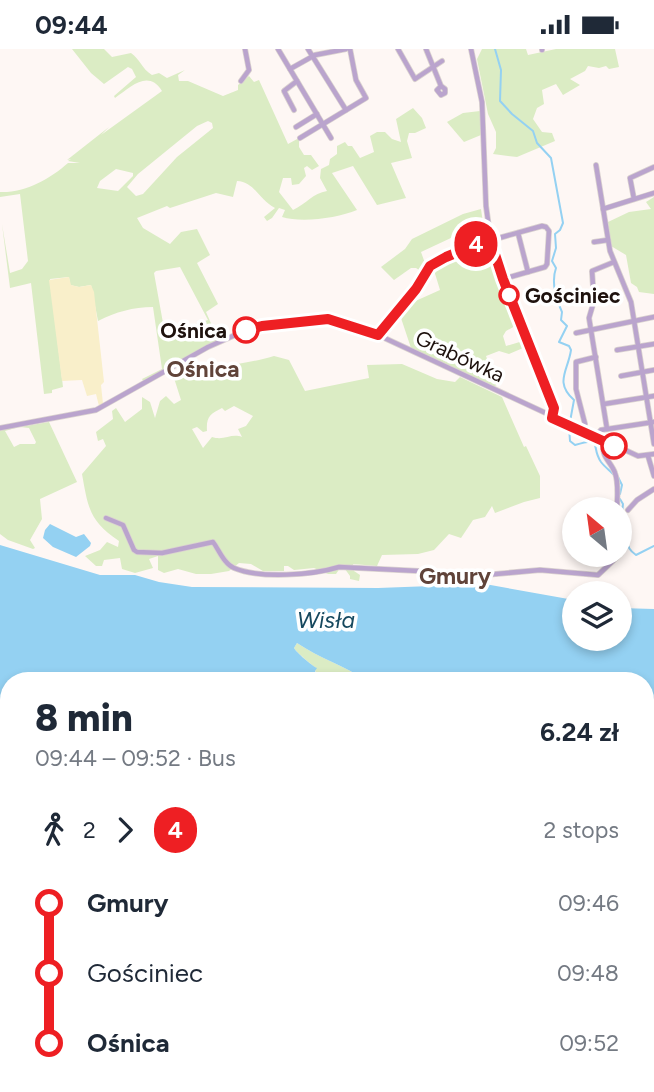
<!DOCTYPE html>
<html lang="en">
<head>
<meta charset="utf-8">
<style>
  body { margin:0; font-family:Figtree,sans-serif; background:#f6f6f7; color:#1f2937; height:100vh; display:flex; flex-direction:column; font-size:26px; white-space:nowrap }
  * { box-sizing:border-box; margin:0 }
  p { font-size:23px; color:#747a83 }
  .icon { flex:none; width:38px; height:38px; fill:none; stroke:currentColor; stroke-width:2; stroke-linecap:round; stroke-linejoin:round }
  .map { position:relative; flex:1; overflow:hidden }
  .drawer { position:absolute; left:0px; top:623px; width:654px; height:420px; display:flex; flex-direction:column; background:#fff; border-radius:28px 28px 0 0; box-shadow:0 4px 10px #0003 }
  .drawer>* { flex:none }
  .badge { padding:0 14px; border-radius:23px; font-size:24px; line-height:46px }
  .needle { width:46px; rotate:331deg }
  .controls { position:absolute; left:562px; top:448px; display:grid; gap:14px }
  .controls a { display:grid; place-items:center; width:70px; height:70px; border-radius:50%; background:#fff; box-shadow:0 4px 10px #0003; font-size:35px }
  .map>.badge { position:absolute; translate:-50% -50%; box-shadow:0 0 0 4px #fff }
  .legs { display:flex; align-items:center; gap:10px; height:77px; padding:0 35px; font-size:23px }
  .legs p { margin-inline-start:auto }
  .head { display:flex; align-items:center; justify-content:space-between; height:119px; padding:0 35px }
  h1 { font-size:38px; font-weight:800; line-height:52px }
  ul { padding:0 35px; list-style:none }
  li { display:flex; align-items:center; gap:24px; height:70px; font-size:26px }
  li i { display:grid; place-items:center; width:10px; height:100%; margin:0 9px; background:currentColor }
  li i::after { content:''; width:18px; height:18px; margin:-9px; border:5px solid; border-radius:50%; background:#fff }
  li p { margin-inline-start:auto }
  li:first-child i { background:linear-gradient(#0000 50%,currentColor 0) }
  li:last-child i { background:linear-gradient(currentColor 50%,#0000 0) }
  .status { display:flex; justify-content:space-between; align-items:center; height:49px; padding:0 35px; background:#fff; direction:ltr }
  .status svg { height:19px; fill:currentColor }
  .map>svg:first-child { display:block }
  .green { fill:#dbecc4; fill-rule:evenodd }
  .sand { fill:#f9efca }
  .water { fill:#94d1f2 }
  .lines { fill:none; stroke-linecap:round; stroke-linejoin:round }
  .stream { stroke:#94d1f2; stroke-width:2 }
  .minor-casing { stroke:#dad2cf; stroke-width:6 }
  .minor { stroke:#baa4cd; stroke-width:4.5 }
  .line-1-casing { stroke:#fff; stroke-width:16 }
  .line-1 { stroke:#ee1f23; stroke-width:10 }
  .stop-1-dot { fill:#fff; stroke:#ee1f23; stroke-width:3.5 }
  .labels { text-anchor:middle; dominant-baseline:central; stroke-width:7; stroke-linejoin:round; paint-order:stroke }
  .stop-label { font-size:21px; font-weight:bold; fill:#1e120e; stroke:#fff; text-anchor:start }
  .street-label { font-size:21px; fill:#1e120e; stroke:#fff }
  .neighbourhood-label { font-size:23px; font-weight:bold; fill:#604339; stroke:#fff }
  .water-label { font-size:23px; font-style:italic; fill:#16485e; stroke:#fff }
</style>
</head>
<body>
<div class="status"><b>09:44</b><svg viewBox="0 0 49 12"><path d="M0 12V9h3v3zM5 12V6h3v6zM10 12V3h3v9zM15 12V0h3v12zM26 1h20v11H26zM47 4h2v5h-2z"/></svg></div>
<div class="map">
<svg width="654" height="1043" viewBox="0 0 654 1043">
  <rect width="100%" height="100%" fill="#fef7f4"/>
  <g class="green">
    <path d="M72,0H104L112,8L131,4C140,10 142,20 152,26L159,24L167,29L185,21L178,26L179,32H188L223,47L238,41V36L249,27L254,33L259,31L288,95L299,89V98L304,106H311L319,117L312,121L307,117L304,119L306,127L299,135L292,136L291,129H283L279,143L293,161C306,155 313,144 327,142L320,129L321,120L329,116L330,110L337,105V97L345,93L348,97H352L360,109L374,103L370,87L377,83H385L392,90L401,93L396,70L413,59L422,69L426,79L415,84H409L407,92L412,109L391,114L406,149L377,156L353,117L332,124L357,161C338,169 302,174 282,168L285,161L279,159L272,169L267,172L264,168L275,159C259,151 255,133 237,132L233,148L216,144L170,159L167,157L137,169L143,179L170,195L181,183L197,180L210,206L197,214L218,255L206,263L217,288L221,287L222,290L144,333L142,330L162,320L153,258C133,258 116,263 98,272L91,236L79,238L70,236L69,228L50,230L63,338L52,341V344L44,345L31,234L10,239L2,175L10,224L22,220L28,212L20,145L0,148V143C25,144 50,130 68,114H80L68,112L71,110L67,111L109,78L101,86L162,42C148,20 131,38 115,49L114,47L136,28L132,20L128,18L104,35L91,24ZM208,72L212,74L213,79L177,108L143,145L136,147L127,138L138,125L197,77ZM116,120L133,124V127L118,142L97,139L100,132ZM180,218L208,271L165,285L154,224L156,222Z"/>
    <polygon points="482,0 526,0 528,6 556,0 615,0 619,18 609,20 606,17 599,19 588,17 585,22 570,30 580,36 563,46 556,35 542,41 544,55 537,59 533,70 542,83 552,84 555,92 517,108 493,105 496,99 496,83 488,65 477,10"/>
    <polygon points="480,62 481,86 464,93 447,73 463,64"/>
    <polygon points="654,148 654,245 639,243 637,238 631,234 626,206 611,197 608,173 629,163 651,160 646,153"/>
    <polygon points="481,160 483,174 421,203 426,217 422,223 416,219 411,219 394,231 381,218 405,200 412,190 463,165"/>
    <polygon points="483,194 486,195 504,245 507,245 509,252 505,248 517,276 506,282 503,287 506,297 523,292 523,299 509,305 499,302 486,307 497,336 492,338 411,299 399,263 411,254 440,241 433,218"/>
    <path d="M274,307L289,311L305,342L369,329L367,316L402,315L437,330L455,333L460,328L502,348L524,398L526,397L540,427V449L524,453L495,464L492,457L485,468L473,471L461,489L449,485L434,501L418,505L382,506L377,517L353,515L354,522L360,526L359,532L350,530V527L342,516L336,525H328L314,519L294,521L288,517H284V522H263L251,515L239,514L229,522L211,525H196L178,520L164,524L158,521V507L149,510L153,519L135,524L122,520L120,509L104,511L102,517H96L85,507L100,501L107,493L118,498L119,492C89,472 88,458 82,425L106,397L103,390L98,392L96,383L113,370L112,362L116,359L125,373L142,360V348L150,353L155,369L160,352L166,347L174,355L181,351L174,329L195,317L202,325C212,325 219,319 229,317C245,313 259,312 274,307ZM234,357L253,367L246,377L238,380L242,388C231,384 224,392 212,388L203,399L192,380L197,378L203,383L207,382C206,368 210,365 222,359L225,362Z"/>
    <polygon points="49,373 77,433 40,450 42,470 30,491 35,499 33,500 8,491 0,485 0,381 19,378 5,382 14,398 20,395 35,395 36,393 29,379 20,378"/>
    <path d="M297,594C319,609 345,617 367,632H319L315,621L316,619C312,616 296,603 294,599Z"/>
    <polygon points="4,681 9,683 9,868 0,867 0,682"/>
    <polygon points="646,733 654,738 654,871 646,865"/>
    <polygon points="646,925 654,927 654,1043 476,1043 469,1034 646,1034"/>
    <polygon points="9,982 9,1034 13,1034 13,1043 0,1043 3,983"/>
    <polygon points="210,1034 276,1034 280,1043 214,1043"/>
    <polygon points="406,1034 461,1034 467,1042 414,1043"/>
  </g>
  <polygon class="sand" points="69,228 71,236 79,238 91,236 94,243 104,333 101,336 103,355 99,357 96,345 87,347 82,331 62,332 49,231"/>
  <g class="water">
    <polygon points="50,475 76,488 84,485 91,494 90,497 76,508 53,498 43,489 45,481"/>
    <path d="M0,496L100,526H135L159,533L192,538L378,539L485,535L574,551V590H620V559L654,560V705L646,704V632H367C345,617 319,609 297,594L294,599C296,603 312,617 317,619L315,622L319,632H9V683L0,679Z"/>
    <polygon points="277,1034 406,1034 414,1043 283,1043"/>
  </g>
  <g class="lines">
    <g class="stream">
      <path d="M495,0L501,21L500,52L512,65L533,82L537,94L551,109L563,174L560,181L555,185L556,199L552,212L556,219C551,233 556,251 562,263L561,271L567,277L559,293L569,297L571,301C568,322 554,333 574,351L569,378L570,392L575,396C604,387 590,397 601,413C604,417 609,421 613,425"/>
      <polyline points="618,428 622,436 620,445"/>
      <path d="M620,450L623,455L621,473L629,482C625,492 627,500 636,506L654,497"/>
    </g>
    <defs>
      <g id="minor">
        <polyline points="278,0 331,89"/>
        <polyline points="308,0 346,61"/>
        <polyline points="398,0 415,30 442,12"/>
        <polyline points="426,0 441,37 445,40 445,44 441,46 437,41 441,37"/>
        <polyline points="471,0 482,53 486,157 491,193 554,359 552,368"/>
        <polyline points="542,0 542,1"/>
        <polyline points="290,20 315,6 346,0"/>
        <polyline points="241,32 249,21 245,0"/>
        <polyline points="294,61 284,42 297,32"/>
        <polyline points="296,78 317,65"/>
        <polyline points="300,89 366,49 356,31 350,0"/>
        <polyline points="596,116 610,202 631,253 654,395"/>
        <polyline points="634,150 630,129 654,118"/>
        <polyline points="603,160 654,144"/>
        <polyline points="518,184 528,223"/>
        <polyline points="490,188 499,189 542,177 546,178 549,182 547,215 545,218 503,230"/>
        <polyline points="594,193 608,191"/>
        <polyline points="576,284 654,268"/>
        <polyline points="378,286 412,244 430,217 490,190"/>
        <polyline points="617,301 654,295"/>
        <polyline points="621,327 654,321"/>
        <polyline points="604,355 654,347"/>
        <polyline points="0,379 96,361 208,298 251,279 328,270 378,286 638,407 654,405"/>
        <polyline points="607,380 589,269 594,252 592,222 614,213"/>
        <polyline points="583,383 585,375 576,340 576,313 596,308"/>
        <polyline points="595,388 601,381 654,373"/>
        <path d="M604,392C600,408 611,412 615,424C619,434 617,450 617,460"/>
        <polyline points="648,407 654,427"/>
        <polyline points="628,461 637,451 654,440"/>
        <path d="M106,469L123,476L134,501L137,503L162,504L213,493C219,501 224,515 234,519C260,530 313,526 339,518L419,522L462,528L540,521L598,526L619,506"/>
      </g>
    </defs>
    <use href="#minor" class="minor-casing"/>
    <use href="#minor" class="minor"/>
  </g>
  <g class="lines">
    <defs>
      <polyline id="line-1" points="246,281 262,277 328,270 378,286 416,240 430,217 446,208 490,190 503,230 554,359 552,369 614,397"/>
    </defs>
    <use href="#line-1" class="line-1-casing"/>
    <use href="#line-1" class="line-1"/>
  </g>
  <g class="stop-1-dot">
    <circle cx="509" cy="246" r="9"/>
    <circle cx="246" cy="281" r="12"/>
    <circle cx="614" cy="397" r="12"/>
  </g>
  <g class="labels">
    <g class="stop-label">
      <text x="525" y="246">Gościniec</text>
      <text x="227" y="281" text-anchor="end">Ośnica</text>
    </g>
    <g class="street-label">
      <text transform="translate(460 307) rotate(25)">Grabówka</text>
    </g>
    <g class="neighbourhood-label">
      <text x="203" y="320">Ośnica</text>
      <text x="455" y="527">Gmury</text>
    </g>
    <g class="water-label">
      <text x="326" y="571">Wisła</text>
    </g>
  </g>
</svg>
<div class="controls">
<a><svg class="needle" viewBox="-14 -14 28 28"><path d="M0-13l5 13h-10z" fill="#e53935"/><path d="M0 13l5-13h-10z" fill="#747a83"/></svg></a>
<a><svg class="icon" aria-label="layers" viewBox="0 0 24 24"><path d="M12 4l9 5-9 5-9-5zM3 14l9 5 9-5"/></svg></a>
</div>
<b class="badge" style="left:476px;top:195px;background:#ee1f23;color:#fff">4</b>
<section class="drawer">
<div class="head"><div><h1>8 min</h1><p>09:44 – 09:52 · Bus</p></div><b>6.24 zł</b></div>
<div class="legs"><svg class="icon" aria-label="walk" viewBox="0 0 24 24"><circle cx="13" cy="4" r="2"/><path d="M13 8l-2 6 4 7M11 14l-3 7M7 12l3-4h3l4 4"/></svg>2<svg class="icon" aria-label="forward" viewBox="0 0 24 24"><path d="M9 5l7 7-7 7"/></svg><b class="badge" style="background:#ee1f23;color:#fff">4</b><p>2 stops</p></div>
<ul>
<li><i style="color:#ee1f23"></i><b>Gmury</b><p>09:46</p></li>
<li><i style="color:#ee1f23"></i><span>Gościniec</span><p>09:48</p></li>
<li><i style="color:#ee1f23"></i><b>Ośnica</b><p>09:52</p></li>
</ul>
</section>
</div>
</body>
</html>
